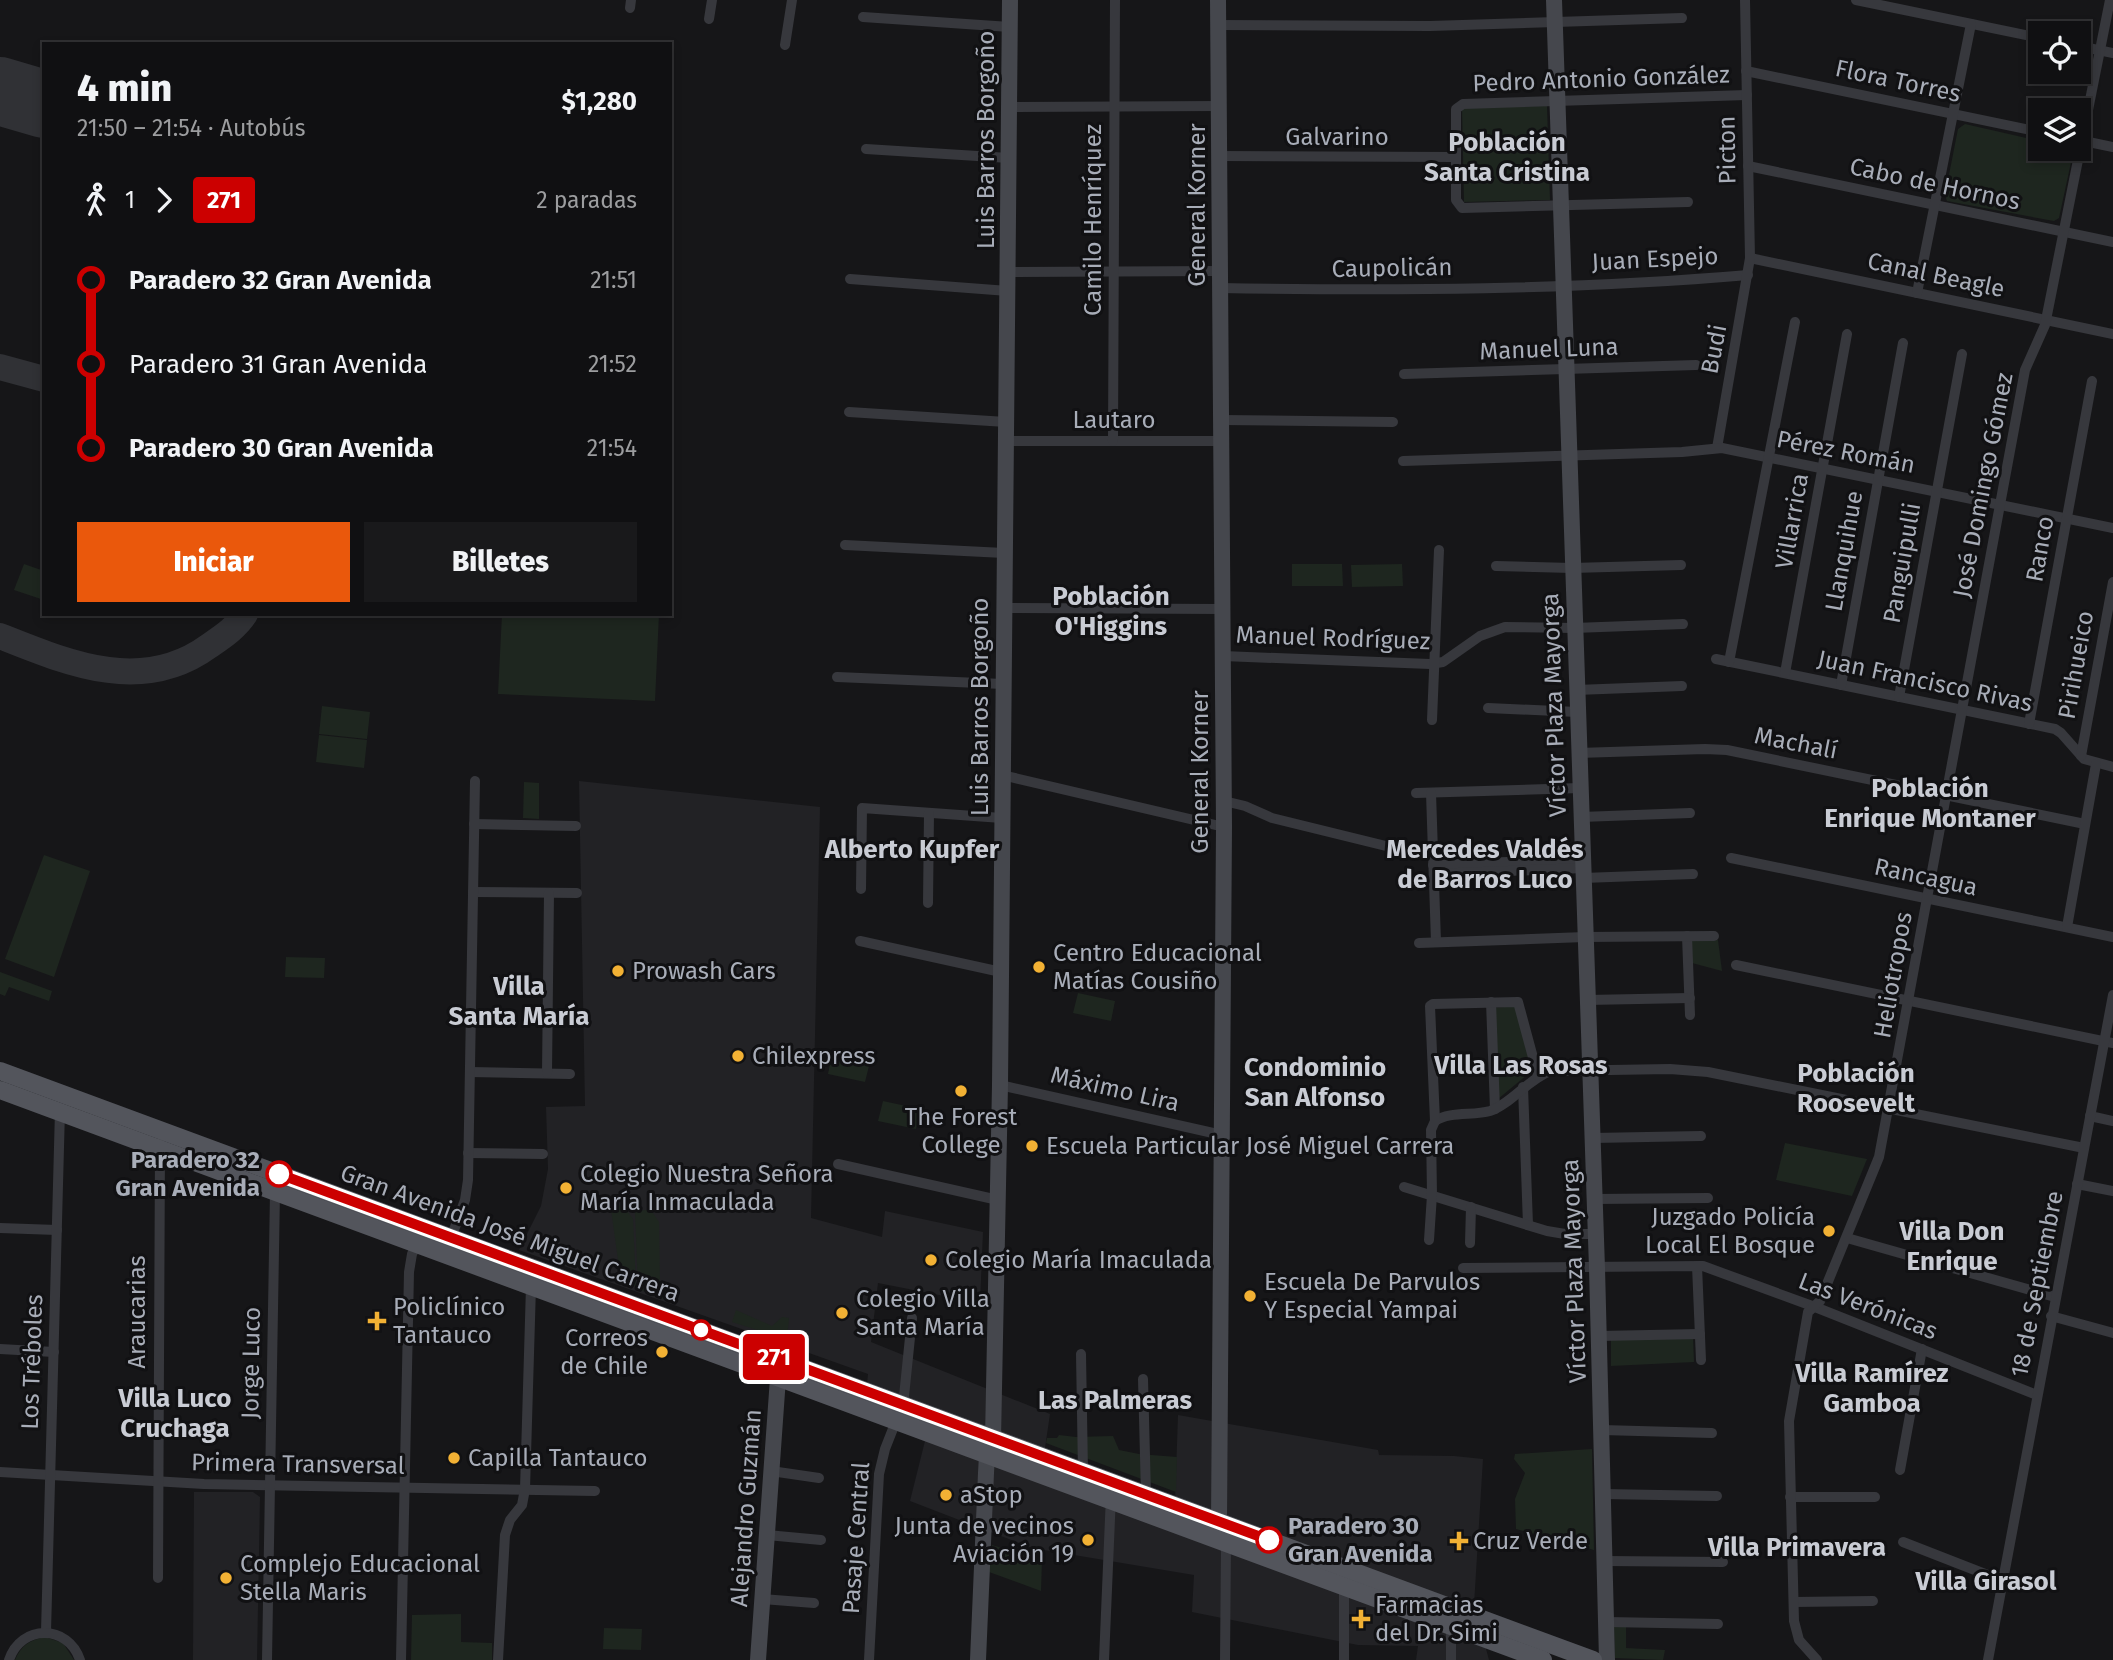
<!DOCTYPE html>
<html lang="es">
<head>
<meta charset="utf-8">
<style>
  body { margin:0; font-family:"Fira Sans",sans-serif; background:#19191b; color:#f1f3f6; height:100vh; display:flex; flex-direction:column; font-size:26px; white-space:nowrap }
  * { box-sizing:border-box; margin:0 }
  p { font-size:23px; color:#9c9d9f }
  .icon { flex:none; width:38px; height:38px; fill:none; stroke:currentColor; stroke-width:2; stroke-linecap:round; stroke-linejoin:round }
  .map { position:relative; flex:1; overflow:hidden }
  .drawer { position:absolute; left:42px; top:42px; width:630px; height:574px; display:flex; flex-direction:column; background:#101012; border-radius:0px; box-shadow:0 4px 10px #0003,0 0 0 2px #303032 }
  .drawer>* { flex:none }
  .badge { padding:0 14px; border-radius:5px; font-size:24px; line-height:46px }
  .fabs { position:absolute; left:2028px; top:21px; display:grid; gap:14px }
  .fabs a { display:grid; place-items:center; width:63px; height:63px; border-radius:0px; background:#101012; box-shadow:0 4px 10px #0003,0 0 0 2px #303032; font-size:35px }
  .map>.badge { position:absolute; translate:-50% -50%; box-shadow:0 0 0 4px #fff }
  .legs { display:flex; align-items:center; gap:10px; height:77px; padding:0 35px; font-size:23px }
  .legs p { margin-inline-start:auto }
  .headline { display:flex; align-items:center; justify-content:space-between; height:119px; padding:0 35px }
  h1 { font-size:38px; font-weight:800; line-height:52px }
  .action { display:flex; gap:14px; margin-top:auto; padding:14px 35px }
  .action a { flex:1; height:80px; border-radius:0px; background:#ea580c; color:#fff; font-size:28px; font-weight:800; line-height:80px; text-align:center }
  .action a+a { background:#19191b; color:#f1f3f6 }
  ul { padding:0 35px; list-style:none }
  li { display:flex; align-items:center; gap:24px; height:84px; font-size:26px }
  li i { display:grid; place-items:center; width:10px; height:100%; margin:0 9px; background:currentColor }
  li i::after { content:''; width:18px; height:18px; margin:-9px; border:5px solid; border-radius:50%; background:#101012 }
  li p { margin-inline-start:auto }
  li:first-child i { background:linear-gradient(#0000 50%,currentColor 0) }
  li:last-child i { background:linear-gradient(currentColor 50%,#0000 0) }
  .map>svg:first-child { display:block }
  .built { fill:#222225 }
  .green { fill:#1e261f }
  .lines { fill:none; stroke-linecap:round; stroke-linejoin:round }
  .taxiway { stroke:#303135; stroke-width:26 }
  .runway { stroke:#303135; stroke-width:68 }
  .street { stroke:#37383d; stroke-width:10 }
  .secondary { stroke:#45474d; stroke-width:16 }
  .primary { stroke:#53555c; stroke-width:18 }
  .line-1-casing { stroke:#fff; stroke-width:16 }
  .line-1 { stroke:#c00; stroke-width:10 }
  .poi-dot { fill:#f2b134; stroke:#111113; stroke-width:2.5 }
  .stop-1-dot { fill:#fff; stroke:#c00; stroke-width:3.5 }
  .labels { text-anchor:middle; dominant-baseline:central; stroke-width:6; stroke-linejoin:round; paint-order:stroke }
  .street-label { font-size:24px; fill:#a8adb8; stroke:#111113 }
  .poi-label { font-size:24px; fill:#a8adb8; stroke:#111113; text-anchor:start }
  .stop-label { font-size:24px; font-weight:bold; fill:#a8adb8; stroke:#111113; text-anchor:end }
  .neighbourhood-label { font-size:26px; font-weight:bold; fill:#c9ccd4; stroke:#111113 }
</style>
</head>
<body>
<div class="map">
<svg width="2113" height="1660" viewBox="0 0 2113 1660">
  <rect width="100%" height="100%" fill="#161618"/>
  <g class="built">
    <polygon points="579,781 820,807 811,1218 882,1237 885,1211 983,1232 980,1303 878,1283 871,1342 1050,1414 1040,1482 1174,1531 1178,1415 1378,1450 1379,1455 1454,1456 1483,1459 1474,1605 1489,1660 1416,1660 1418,1646 1358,1645 1192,1612 1194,1575 1032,1548 910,1501 933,1409 867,1384 868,1374 519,1250 541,1206 548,1169 546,1107 585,1106"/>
    <polygon points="194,1492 253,1492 260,1497 257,1660 193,1660"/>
  </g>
  <g class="green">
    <polygon points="1547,106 1550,200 1464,202 1462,107"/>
    <polygon points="1965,124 2040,141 2040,149 2072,149 2073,153 2059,218 2054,221 1947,201 1945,195 1958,129"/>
    <polygon points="24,564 44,571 44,600 14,590"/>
    <polygon points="1292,564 1342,564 1343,586 1292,586"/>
    <polygon points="1402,564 1403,586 1352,587 1351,565"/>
    <polygon points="502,614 659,614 655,701 498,694"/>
    <polygon points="322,706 370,712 367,739 319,734"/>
    <polygon points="319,735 367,740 364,768 316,762"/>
    <polygon points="524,782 539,783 539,819 523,818"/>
    <polygon points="44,855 90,871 54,977 5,959"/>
    <polygon points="1718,940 1722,971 1692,963 1690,941"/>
    <polygon points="286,957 325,958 324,978 285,977"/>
    <polygon points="0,972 52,991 49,1001 9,987 5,996 0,994"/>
    <polygon points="1078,993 1115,1001 1111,1021 1073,1013"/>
    <polygon points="1516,1006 1533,1070 1498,1099 1494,1008"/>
    <polygon points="832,1054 870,1062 865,1082 828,1074"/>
    <polygon points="883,1101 920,1109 916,1129 878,1121"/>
    <polygon points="1785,1143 1867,1159 1852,1196 1776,1180"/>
    <polygon points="610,1202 625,1208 633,1219 636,1287 621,1281"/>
    <polygon points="647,1210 651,1210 659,1222 660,1286 668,1289 666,1300 638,1289 635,1211"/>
    <polygon points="736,1310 772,1326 782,1317 789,1318 787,1339 732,1322"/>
    <polygon points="1693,1336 1694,1362 1611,1366 1611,1339"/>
    <polygon points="1059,1435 1076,1437 1113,1436 1119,1450 1139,1454 1177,1457 1176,1492 1046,1443 1047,1438 1057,1438"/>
    <polygon points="1592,1449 1594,1550 1516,1529 1515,1499 1525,1473 1514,1459 1515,1454"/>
    <polygon points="992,1545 1042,1560 1041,1591 989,1572"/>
    <polygon points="461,1614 461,1642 492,1643 492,1660 411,1660 412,1615"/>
    <polygon points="1626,1623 1626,1648 1665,1650 1663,1660 1615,1658 1614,1624"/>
    <polygon points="604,1628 642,1629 641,1650 603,1649"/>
    <path d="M45,1637L63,1643L74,1660H15C21,1646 29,1640 45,1637Z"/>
  </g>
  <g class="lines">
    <g class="taxiway">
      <polyline points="0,367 44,379"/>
      <path d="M0,636C68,663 142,695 209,646C222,637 236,628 245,614"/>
    </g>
    <polyline class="runway" points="0,91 44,104"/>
    <g class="street">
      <polyline points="1856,0 2040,38"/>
      <polyline points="630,8 631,0"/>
      <polyline points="863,17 1010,27"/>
      <polyline points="709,19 712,0"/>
      <polyline points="1218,25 1430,26 1682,18"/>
      <polyline points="785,45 792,0"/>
      <polyline points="2079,46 2113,53"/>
      <polyline points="1746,71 2040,132"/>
      <polyline points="1009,107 1219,106"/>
      <polyline points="2079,140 2113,147"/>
      <polyline points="866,149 1009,158"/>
      <polyline points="1219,156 1455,157"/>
      <polyline points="1748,166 2113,242"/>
      <polyline points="1688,202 1462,208 1456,200 1456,109 1463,104 1747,95"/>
      <polyline points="1750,258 2113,334"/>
      <polyline points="1008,272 1220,271"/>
      <polyline points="850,279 1008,291"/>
      <path d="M1220,288C1396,291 1573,290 1748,275"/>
      <polyline points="1917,293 1971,24"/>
      <polyline points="1404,374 1696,365"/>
      <polyline points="849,412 1006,422"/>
      <polyline points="1221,420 1393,422"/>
      <polyline points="1006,441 1221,441"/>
      <polyline points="1113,441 1115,0"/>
      <polyline points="1717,448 1750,258 1745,0"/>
      <polyline points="1403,461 1682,452 1722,448 2113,528"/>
      <polyline points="845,545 1004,553"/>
      <polyline points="1496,566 1572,568 1681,565"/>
      <polyline points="1004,608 1222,609"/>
      <polyline points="1223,656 1430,664 1443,662 1480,636 1505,627 1574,628 1683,624"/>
      <polyline points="1716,659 2055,729 2061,733 2084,759 2113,767"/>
      <polyline points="1729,662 1795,322"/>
      <polyline points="1785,673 1847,334"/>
      <polyline points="837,677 1003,684"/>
      <polyline points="1841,685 1903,343"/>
      <polyline points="1576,690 1682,686"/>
      <polyline points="1899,697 1962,354"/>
      <polyline points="1488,708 1577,712"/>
      <polyline points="1432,720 1439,550"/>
      <polyline points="2029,724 2092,381"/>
      <polyline points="1578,753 1705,749 1727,750 2085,824"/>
      <polyline points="2081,756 2113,582"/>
      <polyline points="1002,775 1224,827"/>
      <polyline points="1416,793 1580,788"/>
      <polyline points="1431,793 1436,942"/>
      <polyline points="1224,801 1245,806 1272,818 1390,847"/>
      <polyline points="1581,817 1690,813"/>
      <polyline points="474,824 576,826"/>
      <polyline points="1731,858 2113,937"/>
      <polyline points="1433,865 1582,859"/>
      <polyline points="1434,874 1583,868"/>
      <polyline points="1583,878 1693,874"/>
      <polyline points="861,889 862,808 1002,818"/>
      <polyline points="473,892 577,893"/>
      <polyline points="928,903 929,813"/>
      <polyline points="2067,927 2096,764"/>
      <polyline points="1687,936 1690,1015"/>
      <polyline points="860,941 1001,972"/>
      <polyline points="1419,943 1585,937 1714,936"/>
      <polyline points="1736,965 2113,1043"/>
      <polyline points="1587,1000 1690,998"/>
      <polyline points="1491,1002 1495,1109"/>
      <polyline points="470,1072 570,1074"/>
      <polyline points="547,1073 549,893"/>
      <polyline points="1000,1085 1222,1135"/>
      <polyline points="1523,1087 1528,1225"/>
      <polyline points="2090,1116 2113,1121"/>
      <path d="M1435,1121C1450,1111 1473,1116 1490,1111C1511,1104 1527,1080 1550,1071L1670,1069L1708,1072L2084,1148"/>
      <polyline points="1593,1138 1701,1136"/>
      <polyline points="468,1153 543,1154"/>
      <polyline points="838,1164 998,1200"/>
      <polyline points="2077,1184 2113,1191"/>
      <polyline points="1404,1187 1547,1231 1565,1234 1596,1234"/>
      <polyline points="1595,1199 1708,1198"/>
      <polyline points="0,1228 57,1230"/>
      <polyline points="451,1238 465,1200 468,1180 475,781"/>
      <polyline points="1847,1238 2055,1297"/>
      <polyline points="1429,1240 1432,1195 1431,1130 1435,1121 1430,1006 1433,1004 1518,1002 1538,1076"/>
      <polyline points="1470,1243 1471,1207"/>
      <polyline points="1697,1266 1701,1360"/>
      <polyline points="1463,1268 1703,1266 1815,1307 2037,1395"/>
      <polyline points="2051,1316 2113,1333"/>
      <polyline points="1599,1336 1700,1334"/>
      <polyline points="0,1349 54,1352"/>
      <polyline points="1081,1354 1083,1472"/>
      <polyline points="1143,1379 1146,1495"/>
      <polyline points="903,1406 912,1318"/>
      <polyline points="1602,1430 1712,1433"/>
      <polyline points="1900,1470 1922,1349"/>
      <polyline points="771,1471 819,1478"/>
      <polyline points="0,1472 204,1484 595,1491"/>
      <polyline points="1603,1494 1717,1496"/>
      <polyline points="1790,1497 1875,1497"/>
      <polyline points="767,1535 821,1540"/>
      <polyline points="1903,1542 2003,1581"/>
      <polyline points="1605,1561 1723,1562"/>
      <polyline points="158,1578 160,1144"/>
      <polyline points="1344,1587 1344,1660"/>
      <polyline points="762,1599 814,1603"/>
      <polyline points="1794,1602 1873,1601"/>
      <polyline points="1607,1622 1718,1624"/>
      <polyline points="46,1632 60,1110"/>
      <path d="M9,1660C21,1624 68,1624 80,1660"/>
      <polyline points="267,1660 275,1192"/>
      <polyline points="401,1660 409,1272 412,1254 417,1244"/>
      <polyline points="498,1660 505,1535 510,1520 522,1505 525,1489 531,1286"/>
      <polyline points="869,1660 879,1474 885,1449 896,1421"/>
      <polyline points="1104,1660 1111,1495"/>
      <polyline points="1225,1660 1226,1543"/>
      <polyline points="1451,1660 1451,1626"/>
      <polyline points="1817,1660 1799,1640 1794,1621 1789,1421 1808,1312 1820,1301 1879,1157 2025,370 2045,325 2110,0"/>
      <polyline points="1988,1660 2113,995"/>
    </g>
    <g class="secondary">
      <polyline points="1218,0 1224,827 1219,1522 1222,1531"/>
      <polyline points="1554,0 1597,1268 1607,1660"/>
      <polyline points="758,1660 778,1378 782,1366"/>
      <polyline points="978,1660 986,1473 987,1455 993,1439 1000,1085 1010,0"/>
    </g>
    <g class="primary">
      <polyline points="0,1071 1593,1660"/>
      <polyline points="0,1090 1543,1660"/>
    </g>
  </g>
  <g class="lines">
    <defs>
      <polyline id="line-1" points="279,1174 1269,1540"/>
    </defs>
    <use href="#line-1" class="line-1-casing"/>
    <use href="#line-1" class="line-1"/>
  </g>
  <g class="poi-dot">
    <circle cx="1039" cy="967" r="7"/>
    <circle cx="618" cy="971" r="7"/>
    <circle cx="738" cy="1056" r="7"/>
    <circle cx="961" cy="1091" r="7"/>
    <circle cx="1032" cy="1146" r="7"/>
    <circle cx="566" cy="1188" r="7"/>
    <circle cx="1829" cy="1231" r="7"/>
    <circle cx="931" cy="1260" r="7"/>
    <circle cx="1250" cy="1296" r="7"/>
    <circle cx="842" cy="1313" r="7"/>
    <path d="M373.5 1310.5h7v7h7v7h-7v7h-7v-7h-7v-7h7z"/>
    <circle cx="662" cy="1352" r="7"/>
    <circle cx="454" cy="1458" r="7"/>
    <circle cx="946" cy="1495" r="7"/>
    <circle cx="1088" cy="1540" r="7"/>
    <path d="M1455.5 1530.5h7v7h7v7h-7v7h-7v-7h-7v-7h7z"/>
    <circle cx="226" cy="1578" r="7"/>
    <path d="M1357.5 1608.5h7v7h7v7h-7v7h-7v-7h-7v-7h7z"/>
  </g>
  <g class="stop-1-dot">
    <circle cx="279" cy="1174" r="12"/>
    <circle cx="701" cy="1330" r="9"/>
    <circle cx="1269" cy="1540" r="12"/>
  </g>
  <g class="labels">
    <g class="street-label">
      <text transform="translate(1601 79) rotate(-2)">Pedro Antonio González</text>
      <text transform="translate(1898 81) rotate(12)">Flora Torres</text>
      <text x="1337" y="137">Galvarino</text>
      <text transform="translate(986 140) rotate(-90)">Luis Barros Borgoño</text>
      <text transform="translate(1727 150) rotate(-91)">Picton</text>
      <text transform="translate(1935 184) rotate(12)">Cabo de Hornos</text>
      <text transform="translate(1197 205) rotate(-90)">General Korner</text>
      <text transform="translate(1093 220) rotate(-90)">Camilo Henríquez</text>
      <text transform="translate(1655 259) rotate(-3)">Juan Espejo</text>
      <text transform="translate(1392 268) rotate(-1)">Caupolicán</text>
      <text transform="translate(1936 275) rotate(12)">Canal Beagle</text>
      <text transform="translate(1549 349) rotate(-2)">Manuel Luna</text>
      <text transform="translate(1714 349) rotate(-79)">Budi</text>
      <text x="1114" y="420">Lautaro</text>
      <text transform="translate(1846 452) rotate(11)">Pérez Román</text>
      <text transform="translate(1983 485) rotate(-79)">José Domingo Gómez</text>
      <text transform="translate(1792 521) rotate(-80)">Villarrica</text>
      <text transform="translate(2040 549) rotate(-80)">Ranco</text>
      <text transform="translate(1844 551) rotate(-80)">Llanquihue</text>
      <text transform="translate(1902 563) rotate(-80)">Panguipulli</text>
      <text transform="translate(1333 638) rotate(2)">Manuel Rodríguez</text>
      <text transform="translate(2076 665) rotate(-80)">Pirihueico</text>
      <text transform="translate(1925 681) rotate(12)">Juan Francisco Rivas</text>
      <text transform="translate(1554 705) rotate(-92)">Víctor Plaza Mayorga</text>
      <text transform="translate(980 707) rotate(-90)">Luis Barros Borgoño</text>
      <text transform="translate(1796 743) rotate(11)">Machalí</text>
      <text transform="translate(1200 772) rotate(-90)">General Korner</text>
      <text transform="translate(1926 877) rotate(12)">Rancagua</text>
      <text transform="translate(1893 975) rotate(-80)">Heliotropos</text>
      <text transform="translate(1115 1089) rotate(13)">Máximo Lira</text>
      <text transform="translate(510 1233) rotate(20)">Gran Avenida José Miguel Carrera</text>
      <text transform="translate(1574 1271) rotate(-92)">Víctor Plaza Mayorga</text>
      <text transform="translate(2037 1284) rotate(-79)">18 de Septiembre</text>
      <text transform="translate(1868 1306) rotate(21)">Las Verónicas</text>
      <text transform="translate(137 1312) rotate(-90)">Araucarias</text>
      <text transform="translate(32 1362) rotate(-88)">Los Tréboles</text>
      <text transform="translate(251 1363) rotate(-89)">Jorge Luco</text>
      <text transform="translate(298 1464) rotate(1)">Primera Transversal</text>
      <text transform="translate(746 1508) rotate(-86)">Alejandro Guzmán</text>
      <text transform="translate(856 1538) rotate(-86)">Pasaje Central</text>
    </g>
    <g class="poi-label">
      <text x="1053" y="953">Centro Educacional<tspan x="1053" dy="28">Matías Cousiño</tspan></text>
      <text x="632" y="971">Prowash Cars</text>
      <text x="752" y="1056">Chilexpress</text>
      <text x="961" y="1117" text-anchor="middle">The Forest<tspan x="961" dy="28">College</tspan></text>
      <text x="1046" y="1146">Escuela Particular José Miguel Carrera</text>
      <text x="580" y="1174">Colegio Nuestra Señora<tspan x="580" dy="28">María Inmaculada</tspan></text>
      <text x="1815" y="1217" text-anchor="end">Juzgado Policía<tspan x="1815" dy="28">Local El Bosque</tspan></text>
      <text x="945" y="1260">Colegio María Imaculada</text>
      <text x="1264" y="1282">Escuela De Parvulos<tspan x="1264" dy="28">Y Especial Yampai</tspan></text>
      <text x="856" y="1299">Colegio Villa<tspan x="856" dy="28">Santa María</tspan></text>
      <text x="393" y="1307">Policlínico<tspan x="393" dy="28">Tantauco</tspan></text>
      <text x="648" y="1338" text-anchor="end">Correos<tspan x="648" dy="28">de Chile</tspan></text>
      <text x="468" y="1458">Capilla Tantauco</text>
      <text x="960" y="1495">aStop</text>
      <text x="1074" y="1526" text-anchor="end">Junta de vecinos<tspan x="1074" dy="28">Aviación 19</tspan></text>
      <text x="1473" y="1541">Cruz Verde</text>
      <text x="240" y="1564">Complejo Educacional<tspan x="240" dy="28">Stella Maris</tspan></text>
      <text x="1375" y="1605">Farmacias<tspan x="1375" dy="28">del Dr. Simi</tspan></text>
    </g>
    <g class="stop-label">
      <text x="260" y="1160">Paradero 32<tspan x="260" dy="28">Gran Avenida</tspan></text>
      <text x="1288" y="1526" text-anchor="start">Paradero 30<tspan x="1288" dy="28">Gran Avenida</tspan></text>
    </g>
    <g class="neighbourhood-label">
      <text x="1507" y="142">Población<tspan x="1507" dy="30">Santa Cristina</tspan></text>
      <text x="1111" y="596">Población<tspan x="1111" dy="30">O'Higgins</tspan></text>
      <text x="1930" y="788">Población<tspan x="1930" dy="30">Enrique Montaner</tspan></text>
      <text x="912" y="849">Alberto Kupfer</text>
      <text x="1485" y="849">Mercedes Valdés<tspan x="1485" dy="30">de Barros Luco</tspan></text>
      <text x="519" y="986">Villa<tspan x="519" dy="30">Santa María</tspan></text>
      <text x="1521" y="1065">Villa Las Rosas</text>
      <text x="1315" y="1067">Condominio<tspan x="1315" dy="30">San Alfonso</tspan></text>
      <text x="1856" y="1073">Población<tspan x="1856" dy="30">Roosevelt</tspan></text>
      <text x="1952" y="1231">Villa Don<tspan x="1952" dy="30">Enrique</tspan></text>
      <text x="1872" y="1373">Villa Ramírez<tspan x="1872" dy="30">Gamboa</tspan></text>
      <text x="175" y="1398">Villa Luco<tspan x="175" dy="30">Cruchaga</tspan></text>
      <text x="1115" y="1400">Las Palmeras</text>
      <text x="1797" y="1547">Villa Primavera</text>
      <text x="1986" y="1581">Villa Girasol</text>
    </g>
  </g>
</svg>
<div class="fabs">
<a><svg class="icon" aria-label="locate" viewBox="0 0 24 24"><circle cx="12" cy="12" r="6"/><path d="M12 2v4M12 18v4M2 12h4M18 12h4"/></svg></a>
<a><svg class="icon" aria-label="layers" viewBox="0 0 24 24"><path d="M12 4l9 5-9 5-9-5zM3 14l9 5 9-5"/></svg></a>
</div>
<b class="badge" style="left:774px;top:1357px;background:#c00;color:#fff">271</b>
<section class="drawer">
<div class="headline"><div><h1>4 min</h1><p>21:50 – 21:54 · Autobús</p></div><b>$1,280</b></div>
<div class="legs"><svg class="icon" aria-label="walk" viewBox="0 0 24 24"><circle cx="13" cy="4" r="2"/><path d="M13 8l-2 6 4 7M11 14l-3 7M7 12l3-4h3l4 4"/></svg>1<svg class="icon" aria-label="forward" viewBox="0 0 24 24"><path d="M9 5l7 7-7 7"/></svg><b class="badge" style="background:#c00;color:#fff">271</b><p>2 paradas</p></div>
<ul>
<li><i style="color:#c00"></i><b>Paradero 32 Gran Avenida</b><p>21:51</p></li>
<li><i style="color:#c00"></i><span>Paradero 31 Gran Avenida</span><p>21:52</p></li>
<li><i style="color:#c00"></i><b>Paradero 30 Gran Avenida</b><p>21:54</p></li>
</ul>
<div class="action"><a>Iniciar</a><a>Billetes</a></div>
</section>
</div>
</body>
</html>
